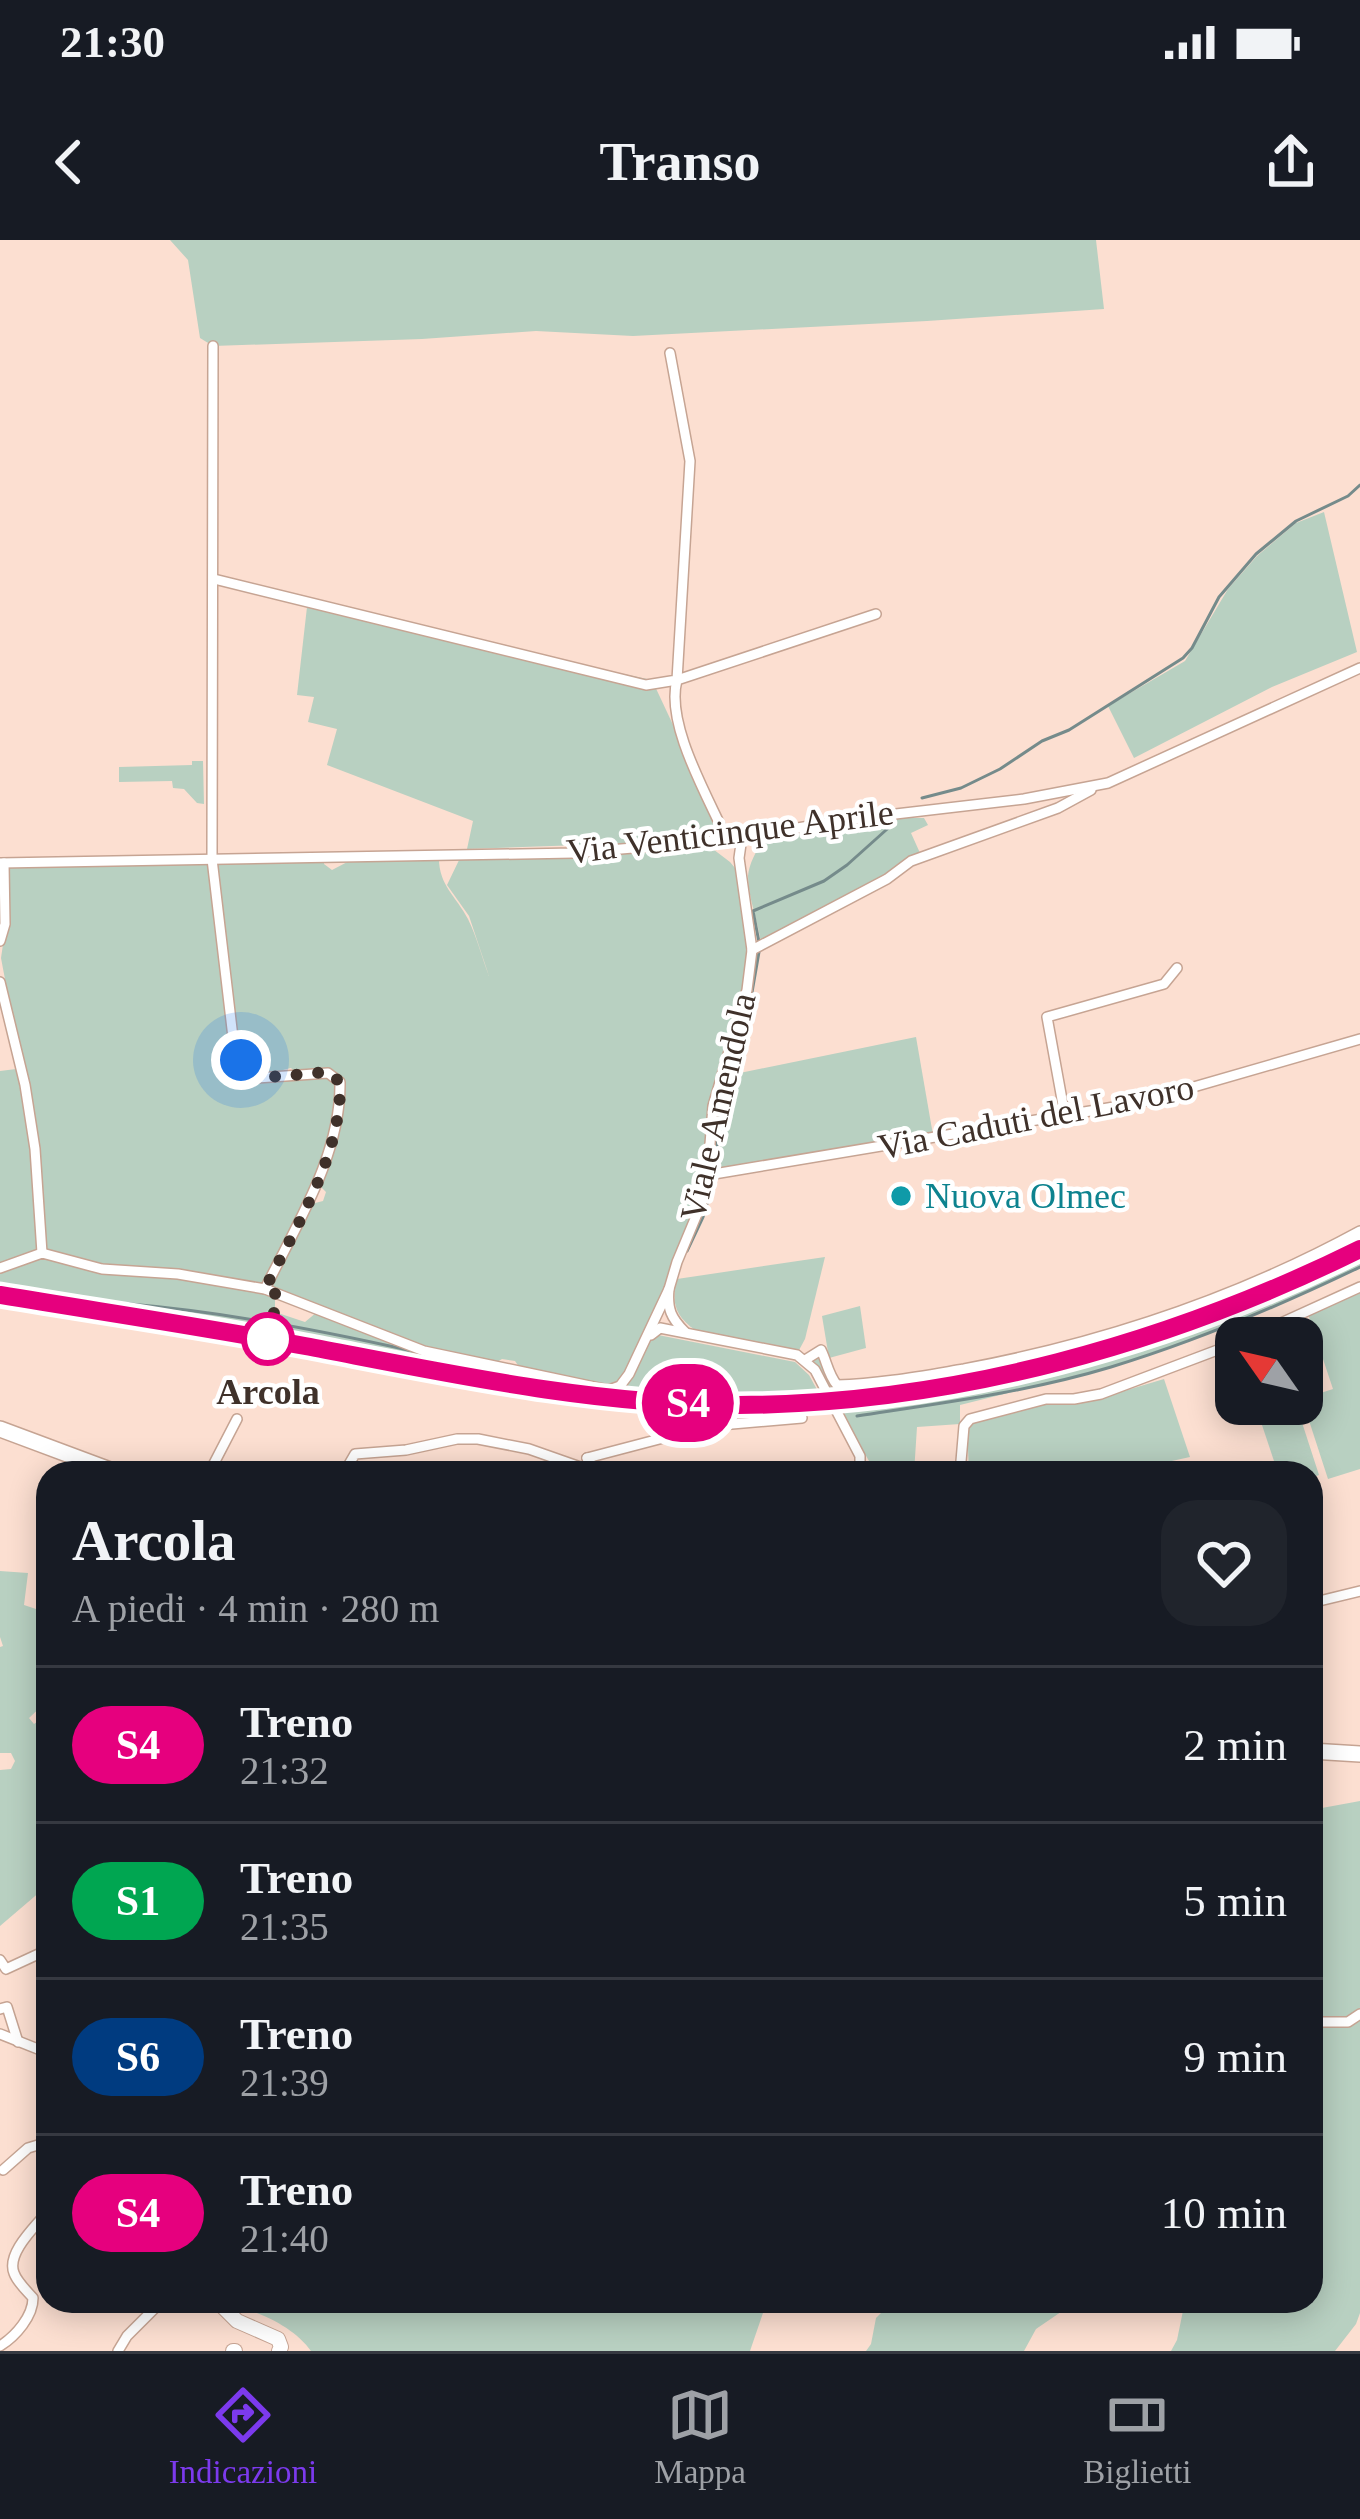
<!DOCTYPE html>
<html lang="it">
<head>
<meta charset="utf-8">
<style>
  body { margin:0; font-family:"Times New Roman",serif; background:#20242c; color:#f1f3f6; height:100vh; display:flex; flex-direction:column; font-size:45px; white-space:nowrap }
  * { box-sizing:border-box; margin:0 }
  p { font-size:39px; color:#9ea1a6 }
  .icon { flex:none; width:66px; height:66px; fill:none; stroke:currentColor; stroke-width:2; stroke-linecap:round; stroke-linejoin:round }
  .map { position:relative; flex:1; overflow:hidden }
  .drawer { position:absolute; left:36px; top:1221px; width:1287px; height:852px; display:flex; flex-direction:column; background:#171b24; border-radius:36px; box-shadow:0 6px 30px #0003 }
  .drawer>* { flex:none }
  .badge { padding:0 24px; border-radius:39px; font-size:42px; line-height:78px }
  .needle { width:78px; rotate:304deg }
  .buttons { position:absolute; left:1215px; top:1077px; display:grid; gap:24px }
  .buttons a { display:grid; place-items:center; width:108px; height:108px; border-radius:24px; background:#171b24; box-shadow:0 6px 30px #0003; font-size:60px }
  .you { position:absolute; width:60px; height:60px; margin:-30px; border:9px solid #fff; border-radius:50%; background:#1a73e8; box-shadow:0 0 0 18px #1a73e833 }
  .map>.badge { position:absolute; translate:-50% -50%; box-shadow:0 0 0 6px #fff }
  .round { display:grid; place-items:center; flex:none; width:126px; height:126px; border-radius:36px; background:#20242c }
  .head { display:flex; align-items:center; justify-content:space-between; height:204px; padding:0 36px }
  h1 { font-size:57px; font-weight:700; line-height:90px }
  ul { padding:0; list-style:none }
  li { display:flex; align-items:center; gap:36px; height:156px; padding:0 36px; border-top:3px solid #363941 }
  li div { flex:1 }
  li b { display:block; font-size:45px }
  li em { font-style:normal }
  li .badge { min-width:132px; font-weight:700; text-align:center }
  .status { display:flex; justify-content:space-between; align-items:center; height:84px; padding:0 60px; background:#171b24; direction:ltr }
  .status svg { height:33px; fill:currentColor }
  header { display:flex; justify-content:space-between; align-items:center; height:156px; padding:0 36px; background:#171b24; font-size:54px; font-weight:700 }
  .tabs { display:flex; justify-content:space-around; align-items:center; height:168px; border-top:3px solid #363941; background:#171b24; font-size:33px; color:#9ea1a6 }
  .tabs a { display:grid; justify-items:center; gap:6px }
  .tabs .on { color:#7c3aed }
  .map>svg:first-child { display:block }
  .green { fill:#b8d0c1 }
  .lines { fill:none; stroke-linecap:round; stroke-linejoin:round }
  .stream { stroke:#758b8b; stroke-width:3 }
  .street-casing { stroke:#c6a493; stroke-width:12 }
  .secondary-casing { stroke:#c6a493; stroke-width:16 }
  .primary-casing { stroke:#c6a493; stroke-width:18 }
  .street { stroke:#fff; stroke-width:9 }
  .secondary { stroke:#fff; stroke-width:14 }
  .primary { stroke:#fff; stroke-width:15 }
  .rail-casing { stroke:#5b4b43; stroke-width:8 }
  .rail { stroke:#fff; stroke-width:3; stroke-dasharray:9; stroke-linecap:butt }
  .line-casing { stroke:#fff; stroke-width:27 }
  .line { stroke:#e6007e; stroke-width:18 }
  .walk { stroke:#3f312a; stroke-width:12; stroke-dasharray:0 21.6 }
  .culture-dot { fill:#0f9aa8; stroke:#fff; stroke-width:4.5 }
  .stop-dot { fill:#fff; stroke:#e6007e; stroke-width:6 }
  .labels { text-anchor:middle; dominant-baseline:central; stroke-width:9; stroke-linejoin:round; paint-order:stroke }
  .street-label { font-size:36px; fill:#3f312a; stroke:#fff }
  .culture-label { font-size:36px; fill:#0d838f; stroke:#fff; text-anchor:start }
  .stop-label { font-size:36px; font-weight:bold; fill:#3f312a; stroke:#fff }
</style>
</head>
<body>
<div class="status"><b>21:30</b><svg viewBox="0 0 49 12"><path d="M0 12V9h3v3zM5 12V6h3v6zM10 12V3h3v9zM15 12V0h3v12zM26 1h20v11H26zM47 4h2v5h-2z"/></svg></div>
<header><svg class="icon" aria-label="back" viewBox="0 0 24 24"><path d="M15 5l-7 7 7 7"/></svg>Transo<svg class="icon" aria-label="share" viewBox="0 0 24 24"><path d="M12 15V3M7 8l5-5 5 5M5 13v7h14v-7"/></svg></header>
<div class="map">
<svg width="1360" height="2111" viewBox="0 0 1360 2111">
  <rect width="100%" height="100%" fill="#fcdfd1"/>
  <g class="green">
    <polygon points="170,0 1096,0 1104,69 927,81 633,96 536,91 422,99 213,106 200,98 188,20"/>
    <polygon points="1324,272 1357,412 1272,447 1134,518 1108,466 1185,421 1228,349 1257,316 1296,283"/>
    <polygon points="307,367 652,440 727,600 467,609 473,581 327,525 337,489 308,482 314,457 297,455"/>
    <polygon points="192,521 203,521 204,564 197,563 184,549 173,548 172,541 119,542 119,527 192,525"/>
    <path d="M889,578H924L928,585L911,593L920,613L885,637L761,703C758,681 748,657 748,636C749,625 756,608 765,602C782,589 864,581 889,578Z"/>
    <path d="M705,603L730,622L740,634L751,710L742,768L717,841L706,942L668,1049L627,1133L614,1148L522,1131L515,1121L502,1119L492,1125L425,1110L267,1049L307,965L323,961L326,952L319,945L342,842L329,831L297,834L291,828L283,830L279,836L250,833L235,806L213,620L324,618V624L332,630L355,618L439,616C438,645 456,656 468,679C477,697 482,718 489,736L469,676L447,645L461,616Z"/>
    <path d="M210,621L232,806L248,835L328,834L339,843C340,916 296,985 264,1048L102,1027L44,1012L37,909L1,718L6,684V625Z"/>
    <polygon points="916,797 933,895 719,929 722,866 730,835"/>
    <polygon points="16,829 33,910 39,1006 27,1016 0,1026 0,831"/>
    <polygon points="1360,995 1360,1000 1257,1050 1179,1081 1103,1104 983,1134 926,1144 834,1154 813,1120 821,1114 836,1146 928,1138 1139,1087"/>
    <polygon points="43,1016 259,1051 275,1060 275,1072 305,1082 317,1072 371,1093 510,1132 509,1137 282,1098 283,1091 208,1078 206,1082 0,1051 0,1031"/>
    <path d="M825,1017L805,1099L798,1112L695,1090C675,1076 671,1062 677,1039Z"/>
    <path d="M1360,1018V1027L1223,1088L1111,1127L960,1165V1184L917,1187L914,1233L869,1221L840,1170C895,1163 951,1158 1005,1145C1128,1117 1246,1072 1360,1018Z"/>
    <polygon points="1360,1050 1360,1229 1328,1239 1302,1159 1333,1149 1308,1074"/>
    <polygon points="860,1066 866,1108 829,1118 822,1076"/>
    <path d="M658,1095L795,1122L809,1135L820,1155L729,1161L619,1153C634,1134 638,1108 658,1095Z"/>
    <polygon points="1164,1139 1190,1217 1140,1228 1141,1233 969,1233 967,1185 1013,1169 1104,1157"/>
    <polygon points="1255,1164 1296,1164 1319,1235 1311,1238 1311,1233 1278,1233"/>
    <polygon points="0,1331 28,1333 24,1365 48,1373 48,1460 29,1478 34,1484 41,1479 48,1487 48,1645 0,1686 0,1530 11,1529 15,1521 11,1513 0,1513 0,1407 3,1406 0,1397"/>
    <polygon points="1360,1561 1360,2073 1356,2084 1335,2111 1171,2111 1177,2100 1185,2061 1311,2061 1311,1570"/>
    <path d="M224,2061H763L764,2070L750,2111H311C295,2088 256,2068 229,2067Z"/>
    <polygon points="893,2061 1077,2061 1036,2089 1024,2111 866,2111 871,2104 876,2078"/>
  </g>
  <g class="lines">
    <g class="stream">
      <polyline points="922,558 961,548 1000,529 1042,501 1069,490 1183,418 1192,408 1219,357 1256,314 1296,281 1348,256 1360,245"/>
      <polyline points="759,702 753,671 824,641 847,625 895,582"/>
      <polyline points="716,931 719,867 727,836 747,781 759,712"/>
      <polyline points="687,1011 703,977 714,940"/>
      <path d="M130,1064C225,1072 319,1090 412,1111"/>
      <path d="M857,1176C942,1163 1028,1152 1111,1127C1197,1101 1279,1066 1360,1027"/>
    </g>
    <defs>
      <g id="street">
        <path d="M213,106L212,619L234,806L249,834L257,838L328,833L340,842C341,916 296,985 265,1049"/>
        <polyline points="214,339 646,445 677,440 690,221 670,113"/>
        <path d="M727,600C709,558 665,485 677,440L876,374"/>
        <polyline points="0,623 574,613 727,600 844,580 1024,559 1108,543 1360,428"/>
        <polyline points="0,701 5,684 4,623"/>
        <polyline points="752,710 887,639 911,621 1058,568 1091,550"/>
        <polyline points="0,742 25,845 35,909 42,1013"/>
        <polyline points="1065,876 1047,777 1164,744 1177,728"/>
        <polyline points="708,935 1138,863 1360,799"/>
        <polyline points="0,1028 42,1013 102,1029 178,1034 265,1049 424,1111 609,1150 620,1146 629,1134 669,1049"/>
        <path d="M685,1092C671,1078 667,1069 669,1049L677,1022L702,962L707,942L713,866L747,750L752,710L739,618L742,597"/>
        <polyline points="651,1095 660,1088 797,1115 815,1130 860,1216 860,1232"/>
        <polyline points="1248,1098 1360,1047"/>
        <path d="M805,1120L821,1110C827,1122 828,1134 837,1145C880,1144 922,1136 964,1129C1101,1103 1237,1058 1360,991"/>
        <polyline points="587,1218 709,1186 802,1178"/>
        <polyline points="587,1218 598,1233"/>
        <polyline points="209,1233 237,1179"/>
        <polyline points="344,1233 355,1214 406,1210 457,1199 478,1199 529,1209 583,1228"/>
        <polyline points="960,1233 964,1186 970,1179 1046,1159 1074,1159 1101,1154 1236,1103"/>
        <polyline points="1311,1363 1360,1351"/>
        <polyline points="0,1720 6,1729 45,1711 48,1715"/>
        <polyline points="0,1769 7,1767 18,1802"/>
        <polyline points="1311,1782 1348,1782 1360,1774"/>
        <polyline points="0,1794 48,1813"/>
        <polyline points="3,1930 28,1908 48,1902"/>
        <path d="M0,2106C16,2096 33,2076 33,2058C27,2051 17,2042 14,2033C6,2013 36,1986 48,1971"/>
        <polyline points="118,2111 127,2096 162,2061"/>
      </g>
      <g id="secondary">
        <polyline points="217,2061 237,2081 278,2099 281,2107 279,2111"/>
        <polyline points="233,2111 235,2111"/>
      </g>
      <g id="primary">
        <polyline points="0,1189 118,1233"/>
        <polyline points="1311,1511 1360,1514"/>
      </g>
    </defs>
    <use href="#street" class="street-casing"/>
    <use href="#secondary" class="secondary-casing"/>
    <use href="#primary" class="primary-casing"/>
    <use href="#street" class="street"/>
    <use href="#secondary" class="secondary"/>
    <use href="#primary" class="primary"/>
    <defs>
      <path id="rail" d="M0,1055C99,1072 198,1086 296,1104C442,1131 589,1165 738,1165C954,1164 1168,1103 1360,1009"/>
    </defs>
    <use href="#rail" class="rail-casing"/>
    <use href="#rail" class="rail"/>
  </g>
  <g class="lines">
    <defs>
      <path id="line" d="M0,1055C102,1072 204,1087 305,1106C447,1133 593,1165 738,1165C953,1164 1168,1104 1360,1009"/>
    </defs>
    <use href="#line" class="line-casing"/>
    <use href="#line" class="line"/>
    <path class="walk" d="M241,820L249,834L257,838L328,832L340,842C342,916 296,985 265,1049L278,1055L268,1099"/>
  </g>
  <circle class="culture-dot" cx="901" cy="956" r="12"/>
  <circle class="stop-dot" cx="268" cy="1099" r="24"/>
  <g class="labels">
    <g class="street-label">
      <text transform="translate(730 592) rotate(-7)">Via Venticinque Aprile</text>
      <text transform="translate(718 867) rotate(-77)">Viale Amendola</text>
      <text transform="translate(1036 877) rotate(-11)">Via Caduti del Lavoro</text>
    </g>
    <g class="culture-label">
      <text x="925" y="956">Nuova Olmec</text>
    </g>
    <g class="stop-label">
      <text x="268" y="1152">Arcola</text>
    </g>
  </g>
</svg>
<div class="buttons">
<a><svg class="needle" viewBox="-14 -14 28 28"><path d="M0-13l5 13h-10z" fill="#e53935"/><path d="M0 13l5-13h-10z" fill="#9ea1a6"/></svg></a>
</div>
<div class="you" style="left:241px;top:820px"></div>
<b class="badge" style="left:688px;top:1163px;background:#e6007e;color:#fff">S4</b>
<section class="drawer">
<div class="head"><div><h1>Arcola</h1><p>A piedi · 4 min · 280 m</p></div><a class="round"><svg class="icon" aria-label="heart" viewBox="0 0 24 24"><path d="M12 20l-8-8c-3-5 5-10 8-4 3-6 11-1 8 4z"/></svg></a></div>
<ul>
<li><span class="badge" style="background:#e6007e;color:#fff">S4</span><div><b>Treno</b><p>21:32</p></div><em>2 min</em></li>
<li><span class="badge" style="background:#00a651;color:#fff">S1</span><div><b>Treno</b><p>21:35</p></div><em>5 min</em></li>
<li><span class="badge" style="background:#003b80;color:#fff">S6</span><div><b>Treno</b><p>21:39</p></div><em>9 min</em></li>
<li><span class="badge" style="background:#e6007e;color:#fff">S4</span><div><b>Treno</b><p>21:40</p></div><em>10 min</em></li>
</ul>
</section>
</div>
<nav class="tabs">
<a class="on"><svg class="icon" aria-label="directions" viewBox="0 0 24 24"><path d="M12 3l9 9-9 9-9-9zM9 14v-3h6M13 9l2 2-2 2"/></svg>Indicazioni</a>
<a><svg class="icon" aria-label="map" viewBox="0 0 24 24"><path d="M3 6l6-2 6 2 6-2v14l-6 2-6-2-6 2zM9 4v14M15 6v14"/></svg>Mappa</a>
<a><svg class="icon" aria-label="tickets" viewBox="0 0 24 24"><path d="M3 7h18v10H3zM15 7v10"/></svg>Biglietti</a>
</nav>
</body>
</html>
